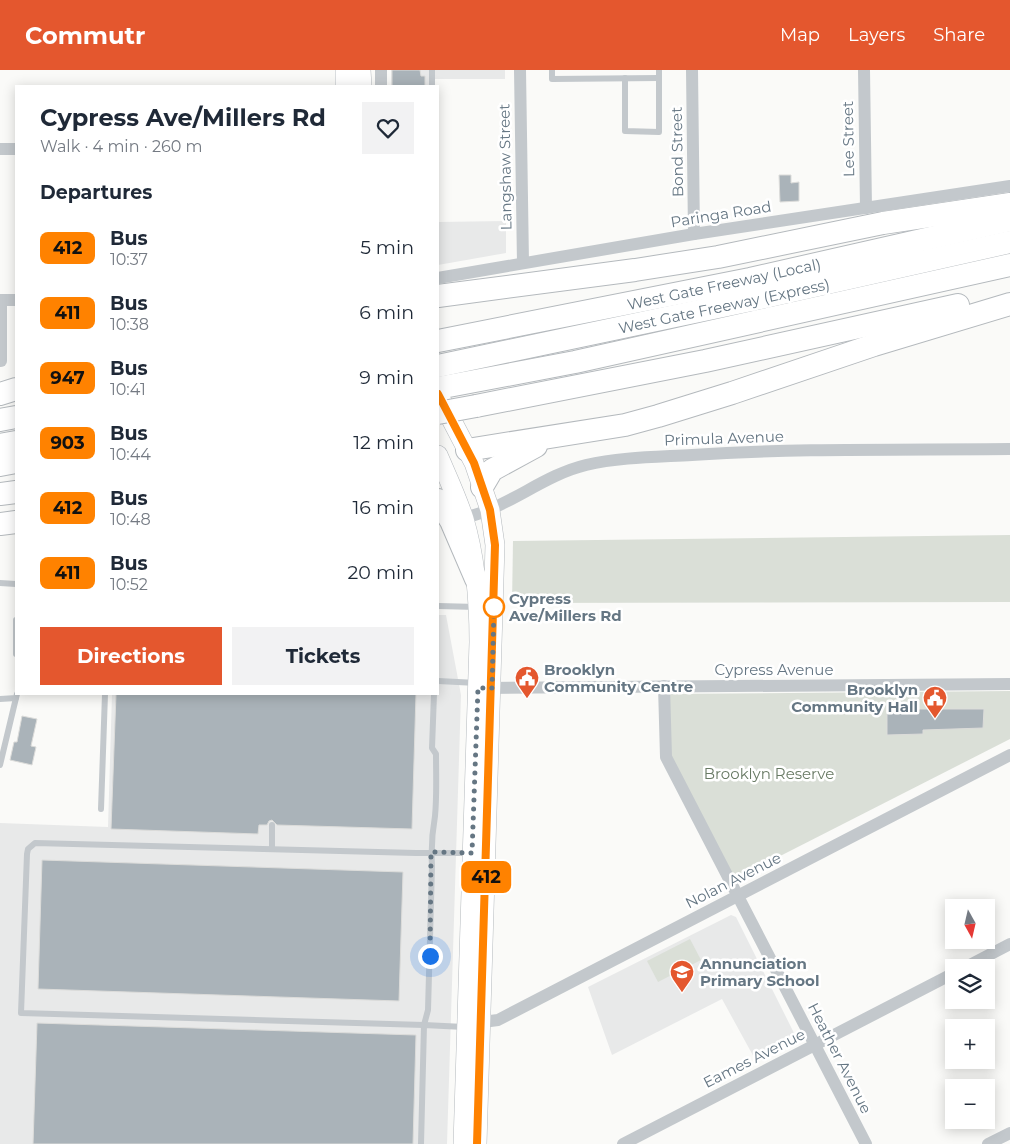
<!DOCTYPE html>
<html lang="en">
<head>
<meta charset="utf-8">
<style>
  body { margin:0; font-family:Montserrat,sans-serif; background:#f2f2f3; color:#1f2937; height:100vh; display:flex; flex-direction:column; font-size:19px; white-space:nowrap }
  * { box-sizing:border-box; margin:0 }
  p { font-size:16px; color:#747a83 }
  .icon { flex:none; width:28px; height:28px; fill:none; stroke:currentColor; stroke-width:2; stroke-linecap:round; stroke-linejoin:round }
  .map { position:relative; flex:1; overflow:hidden }
  .side { position:absolute; left:15px; top:15px; width:424px; height:610px; display:flex; flex-direction:column; background:#fff; border-radius:0px; box-shadow:0 2px 12px #0003 }
  .side>* { flex:none }
  .badge { padding:0 10px; border-radius:8px; font-size:18px; line-height:32px }
  .needle { width:32px; rotate:172deg }
  .controls { position:absolute; left:945px; top:829px; display:grid; gap:10px }
  .controls a { display:grid; place-items:center; width:50px; height:50px; border-radius:0px; background:#fff; box-shadow:0 2px 12px #0003; font-size:25px }
  .you { position:absolute; width:25px; height:25px; margin:-12px; border:4px solid #fff; border-radius:50%; background:#1a73e8; box-shadow:0 0 0 8px #1a73e833 }
  .map>.badge { position:absolute; translate:-50% -50%; box-shadow:0 0 0 2px #fff }
  h2 { padding:0 25px; font-size:19px; line-height:45px }
  .round { display:grid; place-items:center; flex:none; width:52px; height:52px; border-radius:0px; background:#f2f2f3 }
  .summary { display:flex; align-items:center; justify-content:space-between; height:85px; padding:0 25px }
  h1 { font-size:24px; font-weight:700; line-height:38px }
  .cta { display:flex; gap:10px; margin-top:auto; padding:10px 25px }
  .cta a { flex:1; height:58px; border-radius:0px; background:#e4572e; color:#fff; font-size:20px; font-weight:700; line-height:58px; text-align:center }
  .cta a+a { background:#f2f2f3; color:#1f2937 }
  ul { padding:0; list-style:none }
  li { display:flex; align-items:center; gap:15px; height:65px; padding:0 25px }
  li div { flex:1 }
  li b { display:block; font-size:19px }
  li em { font-style:normal }
  li .badge { min-width:55px; font-weight:700; text-align:center }
  header { display:flex; align-items:center; gap:30px; box-sizing:border-box; height:70px; padding:0 25px; background:#e4572e; color:#fff }
  header strong { font-size:24px }
  nav { display:flex; gap:28px; margin-inline-start:auto; font-size:18px }
  .map>svg:first-child { display:block }
  .built { fill:#e8e9e9 }
  .green { fill:#dadfd7 }
  .building { fill:#aab3b9; stroke:#dcdcda }
  .lines { fill:none; stroke-linecap:round; stroke-linejoin:round }
  .primary-casing { stroke:#b5babe; stroke-width:20 }
  .highway-casing { stroke:#b4b9bd; stroke-width:24 }
  .lane { stroke:#c3c8cc; stroke-width:6 }
  .street { stroke:#c3c8cc; stroke-width:12 }
  .primary { stroke:#fff; stroke-width:19 }
  .highway { stroke:#fff; stroke-width:22 }
  .highway-bridge-casing { stroke:#b4b9bd; stroke-width:24; stroke-linecap:butt }
  .highway-bridge { stroke:#fff; stroke-width:22 }
  .line-casing { stroke:#fff; stroke-width:11 }
  .line { stroke:#ff8200; stroke-width:8 }
  .walk { stroke:#657683; stroke-width:5; stroke-dasharray:0 9 }
  .stop-dot { fill:#fff; stroke:#ff8200; stroke-width:2.5 }
  .labels { text-anchor:middle; dominant-baseline:central; stroke-width:5; stroke-linejoin:round; paint-order:stroke }
  .street-label { font-size:15px; fill:#657683; stroke:#fff }
  .stop-label { font-size:15px; font-weight:bold; fill:#657683; stroke:#fff; text-anchor:start }
  .poi-label { font-size:15px; font-weight:bold; fill:#657683; stroke:#fff; text-anchor:start }
  .park-label { font-size:15px; fill:#687a64; stroke:#fff }
</style>
</head>
<body>
<header>
<strong>Commutr</strong>
<nav><a>Map</a><a>Layers</a><a>Share</a></nav>
</header>
<div class="map">
<svg width="1010" height="1074" viewBox="0 0 1010 1074">
  <rect width="100%" height="100%" fill="#fafaf8"/>
  <g class="built">
    <polygon points="391,0 505,0 505,9 434,9 433,16 391,16"/>
    <polygon points="506,151 506,183 438,195 438,152"/>
    <polygon points="438,545 446,545 461,625 447,1074 0,1074 0,753 108,757 112,624 438,624"/>
    <polygon points="731,845 736,847 796,967 796,971 756,991 722,929 612,985 588,917"/>
  </g>
  <g class="green">
    <polygon points="1010,465 1010,532 512,533 513,471"/>
    <polygon points="1010,621 1010,669 735,809 670,684 665,624"/>
    <polygon points="690,869 701,890 658,912 647,891"/>
  </g>
  <g class="building">
    <polygon points="392,0 420,0 421,6 425,6 425,16 392,16"/>
    <polygon points="779,105 791,105 791,113 799,112 799,131 780,132"/>
    <polygon points="116,624 416,624 412,759 277,755 272,750 269,751 267,755 259,755 258,764 111,759"/>
    <polygon points="887,639 984,639 983,658 923,660 923,664 887,665"/>
    <polygon points="22,646 37,649 31,676 36,677 32,695 10,690 14,672 17,672"/>
    <polygon points="42,790 403,802 399,931 38,919"/>
    <polygon points="37,953 416,965 413,1074 33,1074"/>
  </g>
  <g class="lines">
    <defs>
      <g id="primary">
        <polyline points="345,0 345,16"/>
        <polyline points="361,0 362,16"/>
        <polyline points="438,324 474,393 490,440 495,475 477,1074"/>
        <path d="M438,385C447,406 457,427 464,449C476,489 479,531 479,572L463,1074"/>
      </g>
      <g id="highway">
        <polyline points="438,226 635,200 718,187 883,153 1010,134"/>
        <polyline points="438,271 750,209 1010,150"/>
        <polyline points="438,296 765,227 1010,172"/>
        <polyline points="438,318 575,292 1010,195"/>
        <polyline points="0,324 16,319"/>
        <polyline points="476,336 705,291 958,235"/>
        <polyline points="0,350 16,347"/>
        <polyline points="0,375 16,372"/>
        <polyline points="467,380 625,355 658,346 732,323 874,275 1010,234"/>
        <polyline points="0,395 16,392"/>
        <polyline points="482,417 492,400 536,376"/>
        <polyline points="0,424 16,422"/>
        <polyline points="438,430 451,451 476,509"/>
        <polyline points="0,454 16,452"/>
      </g>
    </defs>
    <use href="#primary" class="primary-casing"/>
    <use href="#highway" class="highway-casing"/>
    <g class="lane">
      <polyline points="432,0 432,16"/>
      <polyline points="552,0 552,9 659,8"/>
      <polyline points="625,8 625,61 659,62 659,0"/>
      <polyline points="0,513 16,514"/>
      <polyline points="438,536 477,537"/>
      <polyline points="16,550 16,584"/>
      <polyline points="438,611 477,613"/>
      <path d="M434,624L432,678L436,684C436,704 437,726 435,746C432,763 431,779 432,796L428,940L424,955L21,943L27,784L28,779L35,773L416,783H471"/>
      <polyline points="0,629 16,628 17,624"/>
      <polyline points="0,695 16,628"/>
      <polyline points="101,739 105,624"/>
      <polyline points="272,779 272,755"/>
      <polyline points="421,1074 424,955 464,957"/>
    </g>
    <g class="street">
      <polyline points="381,0 381,16"/>
      <polyline points="520,0 523,193"/>
      <polyline points="692,0 694,164"/>
      <polyline points="864,0 866,138"/>
      <polyline points="0,79 16,79"/>
      <polyline points="438,208 694,164 1010,116"/>
      <polyline points="0,230 16,230"/>
      <polyline points="1,230 1,291"/>
      <path d="M457,449C504,442 540,406 586,395C620,387 657,387 692,385C797,378 904,380 1010,379"/>
      <polyline points="664,616 666,687 866,1074"/>
      <polyline points="485,618 1010,614"/>
      <polyline points="964,898 1010,874"/>
      <polyline points="475,953 498,950 1010,685"/>
      <polyline points="623,1074 954,903"/>
      <polyline points="988,1074 1010,1063"/>
    </g>
    <use href="#primary" class="primary"/>
    <use href="#highway" class="highway"/>
    <defs>
      <polyline id="highway-bridge" points="438,343 476,336"/>
    </defs>
    <use href="#highway-bridge" class="highway-bridge-casing"/>
    <use href="#highway-bridge" class="highway-bridge"/>
  </g>
  <g class="lines">
    <defs>
      <polyline id="line" points="438,324 474,393 490,440 495,475 477,1074"/>
    </defs>
    <use href="#line" class="line-casing"/>
    <use href="#line" class="line"/>
    <polyline class="walk" points="430,886 431,782 472,783 478,618 492,618 494,537"/>
  </g>
  <defs>
    <symbol id="civic-pin" viewBox="-11 -11 22 30"><path d="M0 17L-7.5 6A9.5 9.5 0 1 1 7.5 6Z" fill="#e4572e" stroke="#fff"/><path d="M-.6-6.5H3V-4.5H.6V-3L4-1V1h2V6H-6V1h2V-1L-.6-3ZM-1.2 2.5V6h2.4V2.5Z" fill="#fff"/></symbol>
    <symbol id="school-pin" viewBox="-11 -11 22 30"><path d="M0 17L-7.5 6A9.5 9.5 0 1 1 7.5 6Z" fill="#e4572e" stroke="#fff"/><path d="M0-5L7-2L0 1L-7-2ZM-4 1L0 2.5L4 1V4Q0 6-4 4Z" fill="#fff"/></symbol>
  </defs>
  <g fill-rule="evenodd">
    <use href="#civic-pin" x="513" y="594" width="28" height="38"/>
    <use href="#civic-pin" x="921" y="614" width="28" height="38"/>
    <use href="#school-pin" x="668" y="888" width="28" height="38"/>
  </g>
  <circle class="stop-dot" cx="494" cy="537" r="10"/>
  <g class="labels">
    <g class="street-label">
      <text transform="translate(848 69) rotate(-91)">Lee Street</text>
      <text transform="translate(677 82) rotate(-91)">Bond Street</text>
      <text transform="translate(505 97) rotate(-91)">Langshaw Street</text>
      <text transform="translate(721 144) rotate(-9)">Paringa Road</text>
      <text transform="translate(724 214) rotate(-12)">West Gate Freeway (Local)</text>
      <text transform="translate(724 236) rotate(-12)">West Gate Freeway (Express)</text>
      <text transform="translate(724 368) rotate(-2)">Primula Avenue</text>
      <text x="774" y="599">Cypress Avenue</text>
      <text transform="translate(733 810) rotate(-27)">Nolan Avenue</text>
      <text transform="translate(754 988) rotate(-27)">Eames Avenue</text>
      <text transform="translate(840 988) rotate(63)">Heather Avenue</text>
    </g>
    <g class="stop-label">
      <text x="509" y="528">Cypress<tspan x="509" dy="17">Ave/Millers Rd</tspan></text>
    </g>
    <g class="poi-label">
      <text x="544" y="599">Brooklyn<tspan x="544" dy="17">Community Centre</tspan></text>
      <text x="918" y="619" text-anchor="end">Brooklyn<tspan x="918" dy="17">Community Hall</tspan></text>
      <text x="700" y="893">Annunciation<tspan x="700" dy="17">Primary School</tspan></text>
    </g>
    <g class="park-label">
      <text x="769" y="703">Brooklyn Reserve</text>
    </g>
  </g>
</svg>
<div class="controls">
<a><svg class="needle" viewBox="-14 -14 28 28"><path d="M0-13l5 13h-10z" fill="#e53935"/><path d="M0 13l5-13h-10z" fill="#747a83"/></svg></a>
<a><svg class="icon" aria-label="layers" viewBox="0 0 24 24"><path d="M12 4l9 5-9 5-9-5zM3 14l9 5 9-5"/></svg></a>
<a>+</a>
<a>−</a>
</div>
<div class="you" style="left:430px;top:886px"></div>
<b class="badge" style="left:486px;top:807px;background:#ff8200;color:#111">412</b>
<section class="side">
<div class="summary"><div><h1>Cypress Ave/Millers Rd</h1><p>Walk · 4 min · 260 m</p></div><a class="round"><svg class="icon" aria-label="heart" viewBox="0 0 24 24"><path d="M12 20l-8-8c-3-5 5-10 8-4 3-6 11-1 8 4z"/></svg></a></div>
<h2>Departures</h2>
<ul>
<li><span class="badge" style="background:#ff8200;color:#111">412</span><div><b>Bus</b><p>10:37</p></div><em>5 min</em></li>
<li><span class="badge" style="background:#ff8200;color:#111">411</span><div><b>Bus</b><p>10:38</p></div><em>6 min</em></li>
<li><span class="badge" style="background:#ff8200;color:#111">947</span><div><b>Bus</b><p>10:41</p></div><em>9 min</em></li>
<li><span class="badge" style="background:#ff8200;color:#111">903</span><div><b>Bus</b><p>10:44</p></div><em>12 min</em></li>
<li><span class="badge" style="background:#ff8200;color:#111">412</span><div><b>Bus</b><p>10:48</p></div><em>16 min</em></li>
<li><span class="badge" style="background:#ff8200;color:#111">411</span><div><b>Bus</b><p>10:52</p></div><em>20 min</em></li>
</ul>
<div class="cta"><a>Directions</a><a>Tickets</a></div>
</section>
</div>
</body>
</html>
